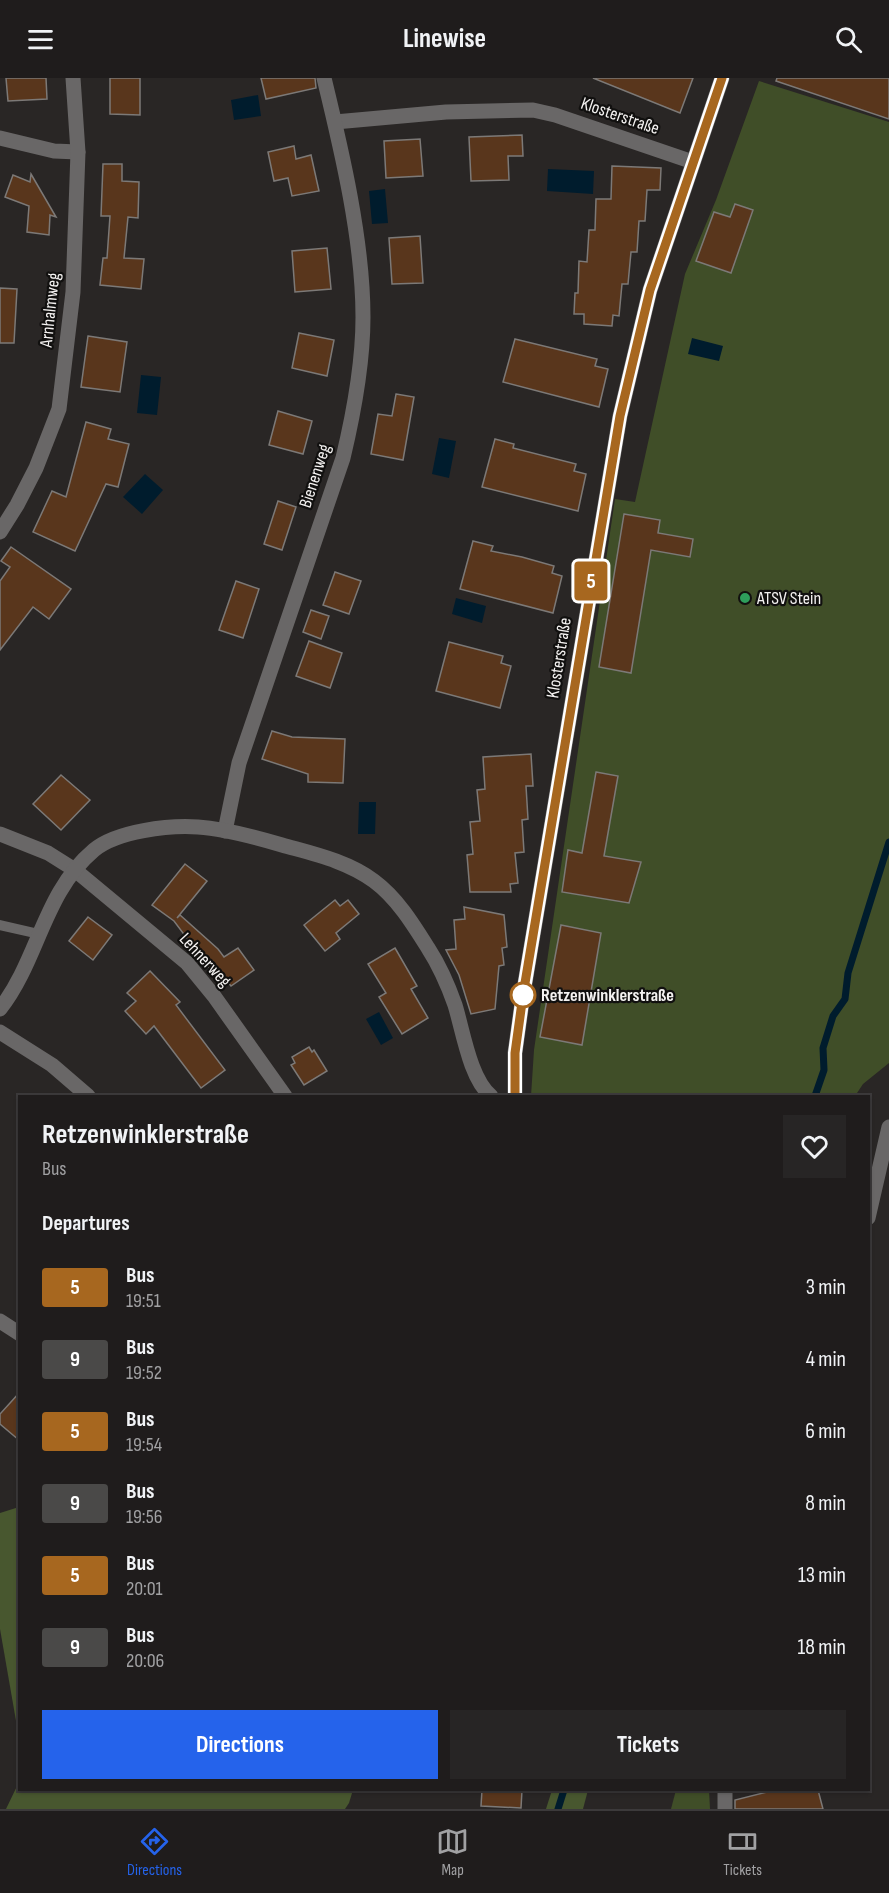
<!DOCTYPE html>
<html lang="en">
<head>
<meta charset="utf-8">
<style>
  body { margin:0; font-family:"Sofia Sans Condensed",sans-serif; background:#272525; color:#f1f3f6; height:100vh; display:flex; flex-direction:column; font-size:22px; white-space:nowrap }
  * { box-sizing:border-box; margin:0 }
  p { font-size:20px; color:#a1a1a3 }
  .icon { flex:none; width:33px; height:33px; fill:none; stroke:currentColor; stroke-width:2; stroke-linecap:round; stroke-linejoin:round }
  .map { position:relative; flex:1; overflow:hidden }
  .drawer { position:absolute; left:18px; top:1017px; width:852px; height:696px; display:flex; flex-direction:column; background:#1f1c1c; border-radius:0px; box-shadow:0 2px 4px #0004,0 0 0 2px #3c3a3b }
  .drawer>* { flex:none }
  .badge { padding:0 12px; border-radius:4px; font-size:21px; line-height:39px }
  .map>.badge { position:absolute; translate:-50% -50%; box-shadow:0 0 0 3px #fff }
  h2 { padding:0 24px; font-size:22px; line-height:54px }
  .round { display:grid; place-items:center; flex:none; width:63px; height:63px; border-radius:0px; background:#272525 }
  .head { display:flex; align-items:center; justify-content:space-between; height:102px; padding:0 24px }
  h1 { font-size:28px; font-weight:700; line-height:45px }
  .button { display:flex; gap:12px; margin-top:auto; padding:12px 24px }
  .button a { flex:1; height:69px; border-radius:0px; background:#2563eb; color:#fff; font-size:24px; font-weight:700; line-height:69px; text-align:center }
  .button a+a { background:#272525; color:#f1f3f6 }
  ul { padding:0; list-style:none }
  li { display:flex; align-items:center; gap:18px; height:72px; padding:0 24px }
  li div { flex:1 }
  li b { display:block; font-size:22px }
  li em { font-style:normal }
  li .badge { min-width:66px; font-weight:700; text-align:center }
  header { display:flex; justify-content:space-between; align-items:center; height:78px; padding:0 24px; background:#1f1c1c; font-size:27px; font-weight:700 }
  .tab-bar { display:flex; justify-content:space-around; align-items:center; height:84px; border-top:2px solid #3c3a3b; background:#1f1c1c; font-size:16px; color:#a1a1a3 }
  .tab-bar a { display:grid; justify-items:center; gap:3px }
  .tab-bar .current { color:#2563eb }
  .map>svg:first-child { display:block }
  .green { fill:#404e28 }
  .forest { fill:#48572f }
  .water { fill:#001c2d }
  .lines { fill:none; stroke-linecap:round; stroke-linejoin:round }
  .stream { stroke:#001c2d; stroke-width:7 }
  .building { fill:#59361c; stroke:#7c7977; stroke-width:1.5 }
  .service { stroke:#696767; stroke-width:10 }
  .minor { stroke:#696767; stroke-width:15 }
  .tertiary { stroke:#696767; stroke-width:15 }
  .line-casing { stroke:#fff; stroke-width:14 }
  .line { stroke:#a7671f; stroke-width:9 }
  .leisure-dot { fill:#2e9e5b; stroke:#11100f; stroke-width:2 }
  .stop-dot { fill:#fff; stroke:#a7671f; stroke-width:3 }
  .labels { text-anchor:middle; dominant-baseline:central; stroke-width:4.5; stroke-linejoin:round; paint-order:stroke }
  .street-label { font-size:18px; fill:#f4f2f1; stroke:#11100f }
  .poi-label { font-size:18px; fill:#f4f2f1; stroke:#11100f; text-anchor:start }
  .stop-label { font-size:18px; font-weight:bold; fill:#f4f2f1; stroke:#11100f; text-anchor:start }
</style>
</head>
<body>
<header><svg class="icon" aria-label="menu" viewBox="0 0 24 24"><path d="M4 6h16M4 12h16M4 18h16"/></svg>Linewise<svg class="icon" aria-label="search" viewBox="0 0 24 24"><circle cx="10" cy="10" r="6"/><path d="M15 15l6 6"/></svg></header>
<div class="map">
<svg width="889" height="1731" viewBox="0 0 889 1731">
  <rect width="100%" height="100%" fill="#292625"/>
  <g class="green">
    <polygon points="759,3 889,44 889,985 863,1006 855,1018 531,1018 534,972 615,421 635,424 685,196 716,122"/>
    <polygon points="676,1712 709,1712 710,1731 671,1731"/>
  </g>
  <g class="forest">
    <polygon points="19,1429 20,1429 19,1660 0,1551 0,1435"/>
    <polygon points="19,1704 20,1712 353,1712 349,1725 345,1731 6,1731"/>
    <polygon points="552,1712 588,1712 583,1731 546,1731"/>
  </g>
  <g class="water">
    <polygon points="258,17 261,38 234,42 231,22"/>
    <polygon points="548,91 594,93 593,116 547,113"/>
    <polygon points="385,111 388,145 372,146 369,113"/>
    <polygon points="692,260 723,268 719,283 688,276"/>
    <polygon points="141,297 161,299 157,337 137,335"/>
    <polygon points="439,360 456,363 449,400 432,396"/>
    <polygon points="145,396 163,412 142,436 123,419"/>
    <polygon points="456,520 486,528 482,545 452,536"/>
    <polygon points="359,724 376,724 375,756 358,756"/>
    <polygon points="379,934 393,960 381,967 366,941"/>
  </g>
  <g class="lines">
    <g class="stream">
      <polyline points="815,1018 824,992 823,970 833,938 845,921 848,895 889,764"/>
      <polyline points="558,1731 564,1712"/>
    </g>
  </g>
  <g class="building">
    <polygon points="6,0 46,0 47,21 8,23"/>
    <polygon points="110,0 140,0 140,37 110,36"/>
    <polygon points="261,0 315,0 316,10 266,21"/>
    <polygon points="593,0 693,0 680,35"/>
    <polygon points="777,0 889,0 889,41 776,3"/>
    <polygon points="522,57 523,78 508,78 509,102 471,103 469,59"/>
    <polygon points="420,61 423,98 386,100 384,63"/>
    <polygon points="294,68 296,81 311,77 319,113 292,118 288,100 274,103 268,74"/>
    <polygon points="103,86 122,86 122,103 139,104 138,140 128,139 124,180 144,181 141,211 100,207 103,180 107,180 110,138 101,138"/>
    <polygon points="612,88 661,90 660,112 647,112 645,143 639,143 637,174 631,174 628,206 622,206 619,238 613,237 612,248 584,246 584,236 574,236 575,215 578,215 579,183 587,184 589,152 595,152 596,121 611,121"/>
    <polygon points="31,96 56,139 50,137 49,157 27,154 29,128 5,119 13,97 30,104"/>
    <polygon points="735,126 753,132 731,195 696,183 714,134 730,139"/>
    <polygon points="420,158 423,205 392,206 389,160"/>
    <polygon points="327,170 331,211 295,214 292,173"/>
    <polygon points="0,210 17,211 14,265 0,265"/>
    <polygon points="299,255 334,262 327,298 292,290"/>
    <polygon points="88,258 127,264 120,314 81,309"/>
    <polygon points="515,261 597,281 595,288 608,291 599,329 503,304"/>
    <polygon points="396,316 414,319 403,382 371,376 378,336 392,338"/>
    <polygon points="278,333 312,343 303,376 269,367"/>
    <polygon points="86,344 111,351 108,361 129,366 118,409 106,406 75,473 33,454 52,413 66,419"/>
    <polygon points="495,361 514,366 513,370 576,386 574,393 586,396 578,433 482,409"/>
    <polygon points="278,423 296,429 282,472 264,466"/>
    <polygon points="624,436 660,442 658,455 693,461 690,479 651,472 631,595 599,589"/>
    <polygon points="473,463 493,468 491,473 522,479 554,488 552,495 562,498 553,535 460,511"/>
    <polygon points="11,469 71,511 49,541 33,529 0,572 0,503 10,489 1,483"/>
    <polygon points="335,494 361,503 349,536 323,527"/>
    <polygon points="236,503 259,511 243,560 219,552"/>
    <polygon points="311,532 329,538 321,561 303,554"/>
    <polygon points="309,563 342,575 330,610 296,598"/>
    <polygon points="449,564 503,578 501,585 511,588 500,630 436,613"/>
    <polygon points="272,653 292,659 345,661 343,705 308,704 308,696 262,681"/>
    <polygon points="531,676 533,708 526,708 528,741 522,742 524,774 515,775 518,805 510,806 511,814 470,814 467,777 473,776 470,744 480,743 477,712 485,711 483,679"/>
    <polygon points="596,694 618,698 604,778 641,784 629,825 562,814 568,772 582,775"/>
    <polygon points="61,697 90,722 61,752 33,726"/>
    <polygon points="185,786 207,803 177,840 180,837 218,871 224,879 238,870 254,892 231,908 227,903 222,907 174,843 152,827"/>
    <polygon points="335,822 340,828 348,822 359,836 336,855 340,861 325,873 304,847"/>
    <polygon points="464,829 504,837 507,869 502,870 504,887 499,888 495,931 471,936 459,897 446,872 456,871 454,842 465,841"/>
    <polygon points="88,839 112,857 93,882 69,863"/>
    <polygon points="561,847 601,855 582,967 540,959"/>
    <polygon points="395,870 417,908 411,911 428,940 402,956 379,919 386,915 368,886"/>
    <polygon points="150,893 180,924 176,927 225,992 201,1010 154,948 146,956 125,933 136,923 127,915"/>
    <polygon points="309,969 312,974 314,972 327,993 304,1007 291,987 295,985 292,979"/>
    <polygon points="20,1314 20,1363 0,1346 0,1336"/>
    <polygon points="482,1712 522,1712 521,1730 481,1728"/>
    <polygon points="775,1712 818,1712 823,1731 735,1731 735,1722"/>
  </g>
  <g class="lines">
    <polyline class="service" points="0,847 39,856"/>
    <g class="minor">
      <polyline points="335,44 446,34 533,32 555,37 693,84"/>
      <polyline points="0,60 54,73 78,74"/>
      <polyline points="0,454 17,427 36,390 59,331 73,214 78,74 73,0"/>
      <path d="M225,753L239,685L343,380C354,334 363,286 363,239C363,163 342,74 324,0"/>
      <polyline points="0,756 48,775 75,792 187,885 214,918 285,1018"/>
      <path d="M0,931C39,881 43,815 94,772C117,753 169,747 198,749C226,751 255,759 282,767C314,776 347,783 374,803C397,820 413,846 428,870C439,887 448,907 455,927C463,953 470,1001 491,1018"/>
      <polyline points="0,954 52,987 88,1018"/>
      <polyline points="868,1140 889,1049"/>
      <polyline points="0,1243 20,1256"/>
    </g>
    <g class="tertiary">
      <polyline points="515,1018 515,975 523,917 620,338 650,212 722,0"/>
      <polyline points="725,1712 725,1731"/>
    </g>
  </g>
  <g class="lines">
    <defs>
      <polyline id="line" points="515,1018 515,975 523,917 620,338 650,212 722,0"/>
    </defs>
    <use href="#line" class="line-casing"/>
    <use href="#line" class="line"/>
  </g>
  <circle class="leisure-dot" cx="745" cy="520" r="6"/>
  <circle class="stop-dot" cx="523" cy="917" r="12"/>
  <g class="labels">
    <g class="street-label">
      <text transform="translate(620 38) rotate(19)">Klosterstraße</text>
      <text transform="translate(50 232) rotate(-84)">Arnhalmweg</text>
      <text transform="translate(315 398) rotate(-72)">Bienenweg</text>
      <text transform="translate(559 580) rotate(-81)">Klosterstraße</text>
      <text transform="translate(205 882) rotate(47)">Lehnerweg</text>
    </g>
    <g class="poi-label">
      <text x="757" y="520">ATSV Stein</text>
    </g>
    <g class="stop-label">
      <text x="541" y="917">Retzenwinklerstraße</text>
    </g>
  </g>
</svg>
<b class="badge" style="left:591px;top:503px;background:#a7671f;color:#fff">5</b>
<section class="drawer">
<div class="head"><div><h1>Retzenwinklerstraße</h1><p>Bus</p></div><a class="round"><svg class="icon" aria-label="heart" viewBox="0 0 24 24"><path d="M12 20l-8-8c-3-5 5-10 8-4 3-6 11-1 8 4z"/></svg></a></div>
<h2>Departures</h2>
<ul>
<li><span class="badge" style="background:#a7671f;color:#fff">5</span><div><b>Bus</b><p>19:51</p></div><em>3 min</em></li>
<li><span class="badge" style="background:#4a4948;color:#fff">9</span><div><b>Bus</b><p>19:52</p></div><em>4 min</em></li>
<li><span class="badge" style="background:#a7671f;color:#fff">5</span><div><b>Bus</b><p>19:54</p></div><em>6 min</em></li>
<li><span class="badge" style="background:#4a4948;color:#fff">9</span><div><b>Bus</b><p>19:56</p></div><em>8 min</em></li>
<li><span class="badge" style="background:#a7671f;color:#fff">5</span><div><b>Bus</b><p>20:01</p></div><em>13 min</em></li>
<li><span class="badge" style="background:#4a4948;color:#fff">9</span><div><b>Bus</b><p>20:06</p></div><em>18 min</em></li>
</ul>
<div class="button"><a>Directions</a><a>Tickets</a></div>
</section>
</div>
<nav class="tab-bar">
<a class="current"><svg class="icon" aria-label="directions" viewBox="0 0 24 24"><path d="M12 3l9 9-9 9-9-9zM9 14v-3h6M13 9l2 2-2 2"/></svg>Directions</a>
<a><svg class="icon" aria-label="map" viewBox="0 0 24 24"><path d="M3 6l6-2 6 2 6-2v14l-6 2-6-2-6 2zM9 4v14M15 6v14"/></svg>Map</a>
<a><svg class="icon" aria-label="tickets" viewBox="0 0 24 24"><path d="M3 7h18v10H3zM15 7v10"/></svg>Tickets</a>
</nav>
</body>
</html>
